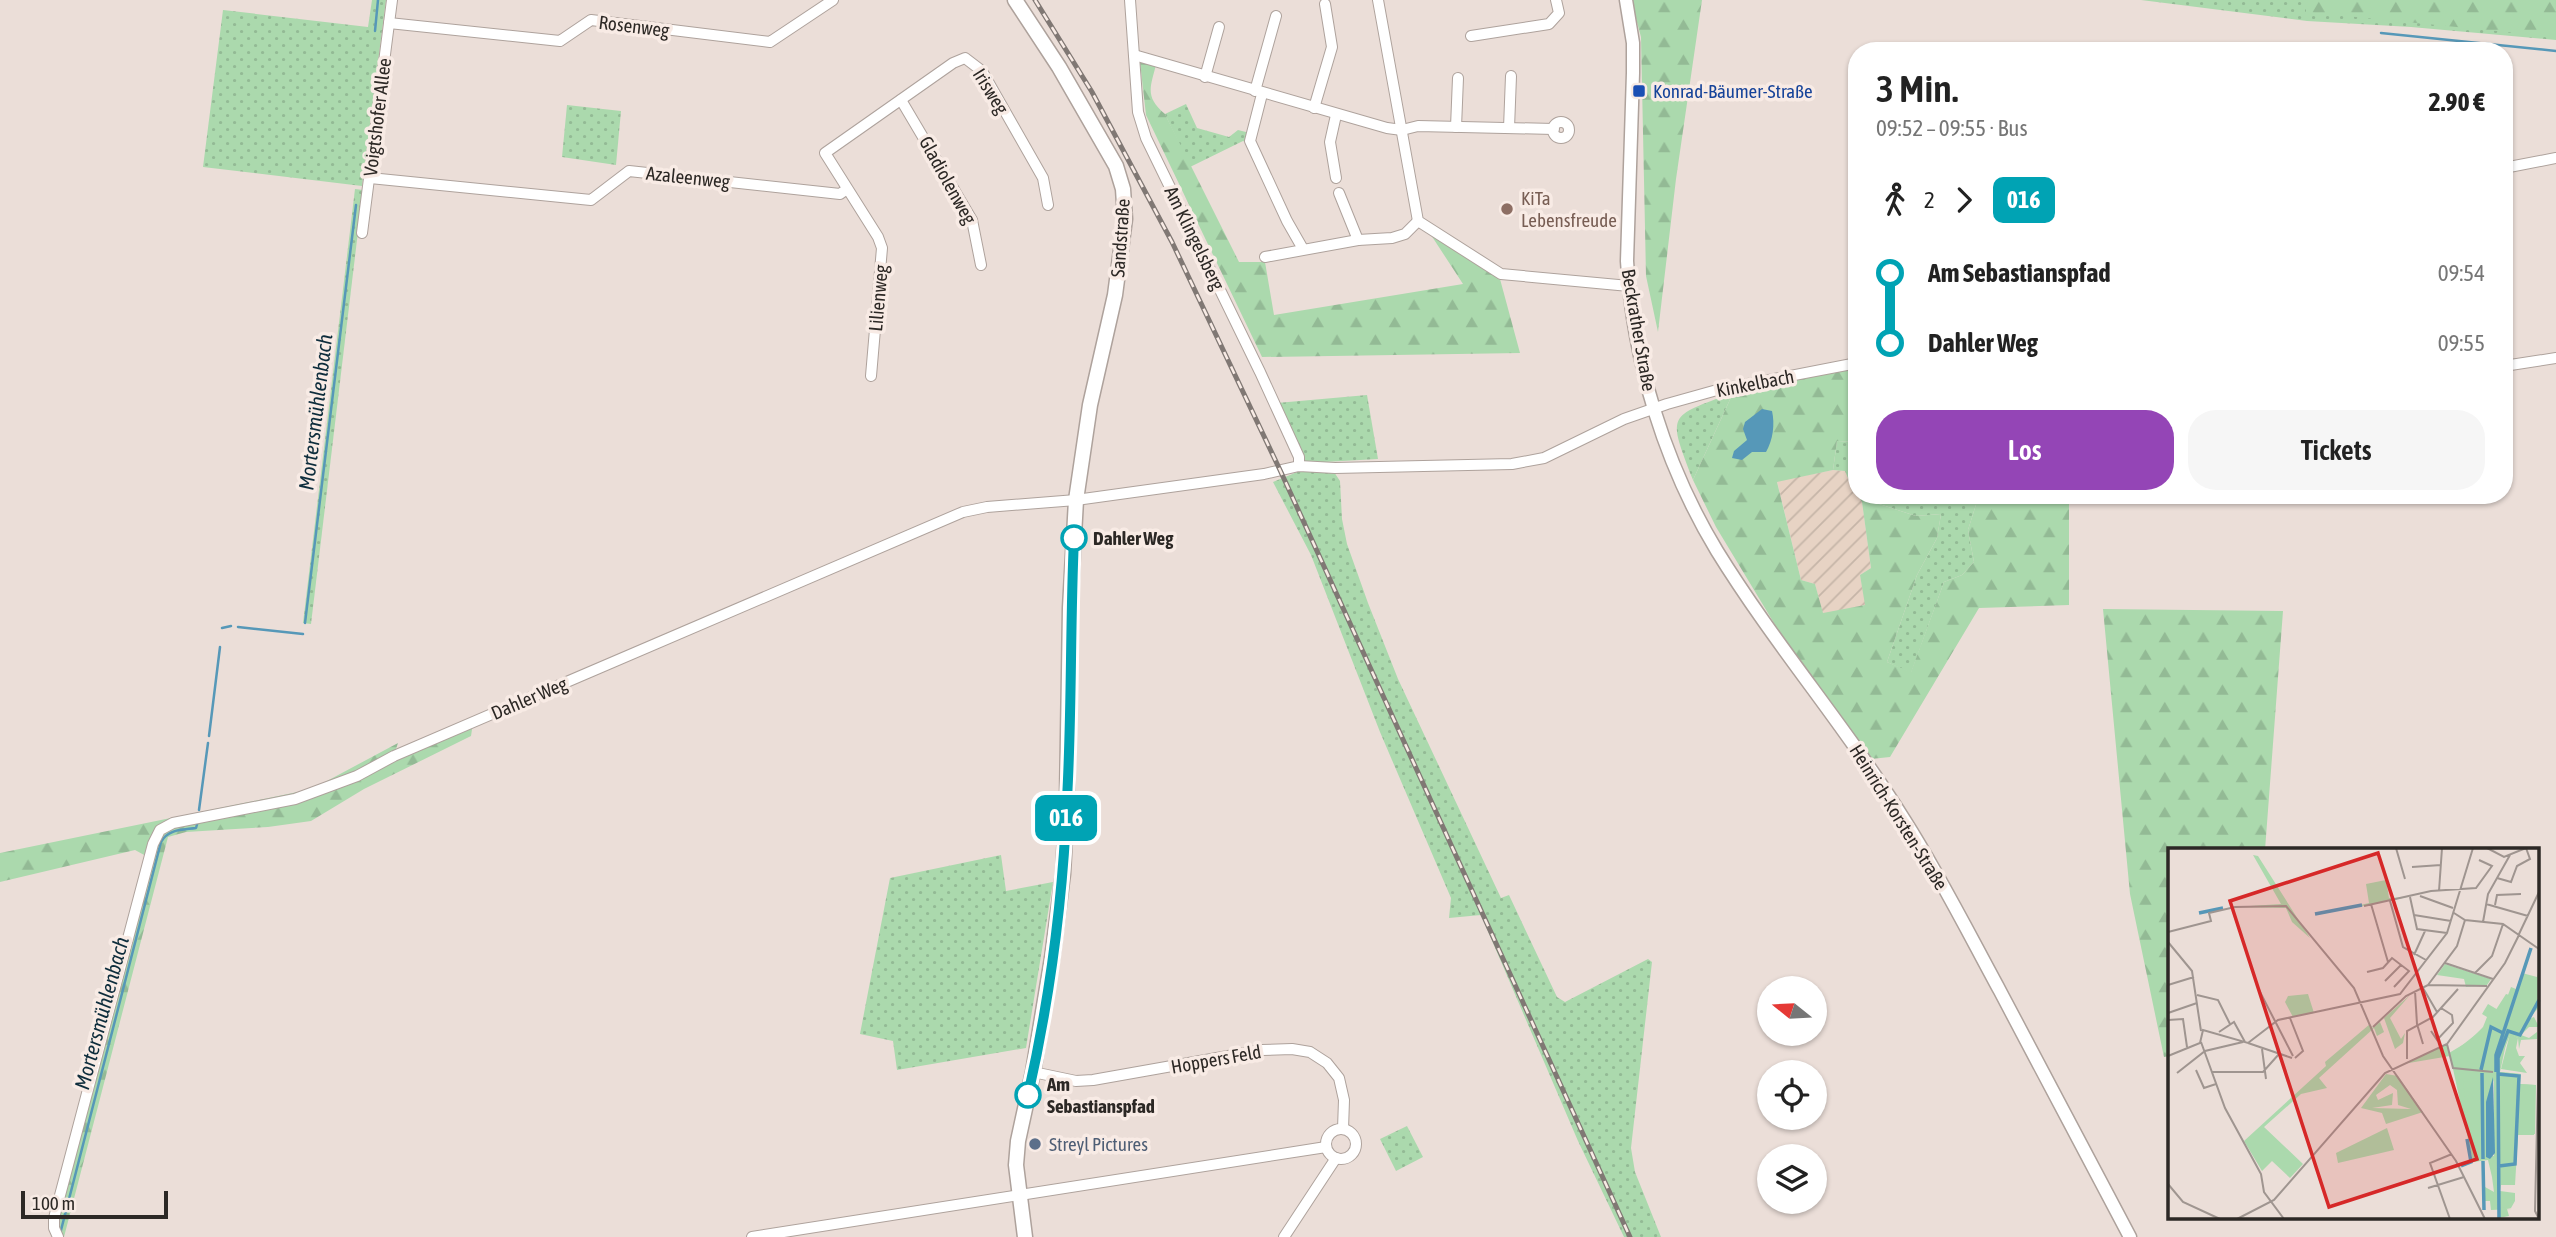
<!DOCTYPE html>
<html lang="de">
<head>
<meta charset="utf-8">
<style>
  body { margin:0; font-family:"Asap Condensed",sans-serif; background:#f6f6f6; color:#222; height:100vh; display:flex; flex-direction:column; font-size:26px; white-space:nowrap }
  * { box-sizing:border-box; margin:0 }
  p { font-size:23px; color:#767676 }
  .icon { flex:none; width:38px; height:38px; fill:none; stroke:currentColor; stroke-width:2; stroke-linecap:round; stroke-linejoin:round }
  .map { position:relative; flex:1; overflow:hidden }
  .side { position:absolute; left:1848px; top:42px; width:665px; height:462px; display:flex; flex-direction:column; background:#fff; border-radius:28px; box-shadow:0 2px 5px #0004 }
  .side>* { flex:none }
  .badge { padding:0 14px; border-radius:10px; font-size:24px; line-height:46px }
  .needle { width:46px; rotate:288deg }
  .buttons { position:absolute; left:1757px; top:976px; display:grid; gap:14px }
  .buttons a { display:grid; place-items:center; width:70px; height:70px; border-radius:50%; background:#fff; box-shadow:0 2px 5px #0004; font-size:35px }
  .scale { position:absolute; left:21px; bottom:18px; width:147px; box-sizing:border-box; padding-left:7px; border:4px solid #2c2825; border-top:0; font-size:19px; line-height:24px; white-space:nowrap; color:#2c2825; -webkit-text-stroke:5px #f8ebe5; paint-order:stroke }
  .map>.badge { position:absolute; translate:-50% -50%; box-shadow:0 0 0 4px #fff }
  .legs { display:flex; align-items:center; gap:10px; height:77px; padding:0 28px; font-size:23px }
  .legs p { margin-inline-start:auto }
  .overview { display:flex; align-items:center; justify-content:space-between; height:119px; padding:0 28px }
  h1 { font-size:38px; font-weight:600; line-height:52px }
  .cta { display:flex; gap:14px; margin-top:auto; padding:14px 28px }
  .cta a { flex:1; height:80px; border-radius:28px; background:#9445b6; color:#fff; font-size:28px; font-weight:600; line-height:80px; text-align:center }
  .cta a+a { background:#f6f6f6; color:#222 }
  ul { padding:0 28px; list-style:none }
  li { display:flex; align-items:center; gap:24px; height:70px; font-size:26px }
  li i { display:grid; place-items:center; width:10px; height:100%; margin:0 9px; background:currentColor }
  li i::after { content:''; width:18px; height:18px; margin:-9px; border:5px solid; border-radius:50%; background:#fff }
  li p { margin-inline-start:auto }
  li:first-child i { background:linear-gradient(#0000 50%,currentColor 0) }
  li:last-child i { background:linear-gradient(currentColor 50%,#0000 0) }
  .map>svg:first-child { display:block }
  .industrial { fill:url(#industrial-furrows) }
  .green { fill:url(#green-dots) }
  .forest { fill:url(#forest-firs) }
  .water { fill:#5698b8 }
  .lines { fill:none; stroke-linecap:round; stroke-linejoin:round }
  .stream { stroke:#5698b8; stroke-width:2.5 }
  .minor-casing { stroke:#aea29c; stroke-width:12 }
  .tertiary-casing { stroke:#aea29c; stroke-width:15 }
  .secondary-casing { stroke:#aea29c; stroke-width:17 }
  .minor { stroke:#fff; stroke-width:10 }
  .tertiary { stroke:#fff; stroke-width:12 }
  .secondary { stroke:#fff; stroke-width:14 }
  .rail-casing { stroke:#807874; stroke-width:5 }
  .rail { stroke:#f8ebe5; stroke-width:2.5; stroke-dasharray:8; stroke-linecap:butt }
  .line-1-casing { stroke:#fff; stroke-width:16 }
  .line-1 { stroke:#00a3b4; stroke-width:10 }
  .transit-dot { fill:#1a4fb4; stroke:#f8ebe5; stroke-width:2.5 }
  .education-dot { fill:#8d6e63; stroke:#f8ebe5; stroke-width:2.5 }
  .stop-1-dot { fill:#fff; stroke:#00a3b4; stroke-width:3.5 }
  .service-dot { fill:#5c6f8a; stroke:#f8ebe5; stroke-width:2.5 }
  .labels { text-anchor:middle; dominant-baseline:central; stroke-width:7; stroke-linejoin:round; paint-order:stroke }
  .street-label { font-size:19px; fill:#2c2825; stroke:#f8ebe5 }
  .transit-label { font-size:19px; fill:#164399; stroke:#f8ebe5; text-anchor:start }
  .education-label { font-size:19px; fill:#785e54; stroke:#f8ebe5; text-anchor:start }
  .stop-label { font-size:19px; font-weight:bold; fill:#2c2825; stroke:#f8ebe5; text-anchor:start }
  .service-label { font-size:19px; fill:#4e5e75; stroke:#f8ebe5; text-anchor:start }
  .water-label { font-size:21px; font-style:italic; fill:#0e2d3c; stroke:#f8ebe5 }
  .inset-river { fill:none; stroke:#5698b8; stroke-width:3.5 }
  .inset-road { fill:none; stroke:#9f9590; stroke-width:2 }
  .view { fill:#d62828; fill-opacity:0.15; stroke:#d62828; stroke-width:3.5 }
  .inset-edge { fill:none; stroke:#2c2825; stroke-width:3.5 }
</style>
</head>
<body>
<div class="map">
<svg width="2556" height="1237" viewBox="0 0 2556 1237">
  <defs>
    <pattern id="industrial-furrows" width="10" height="10" patternUnits="userSpaceOnUse" patternTransform="scale(1.75)"><rect width="10" height="10" fill="#e7d3c4"/><path d="M-1 1l2-2M0 10L10 0M9 11l2-2" fill="none" stroke="#c6b5a8"/></pattern>
    <pattern id="green-dots" width="8" height="8" patternUnits="userSpaceOnUse" patternTransform="scale(1.75)"><rect width="8" height="8" fill="#abd9ad"/><path d="M2 2h.1M6 6h.1" fill="none" stroke="#93ba95" stroke-width="1.8" stroke-linecap="round"/></pattern>
    <pattern id="forest-firs" width="22" height="20" patternUnits="userSpaceOnUse" patternTransform="scale(1.75)"><rect width="22" height="20" fill="#abd9ad"/><path d="M5 1l3.5 6h-7zM16 11l3.5 6h-7z" fill="#93ba95"/></pattern>
  </defs>
  <rect width="100%" height="100%" fill="#ebded8"/>
  <polygon class="industrial" points="1833,470 1846,471 1862,502 1871,568 1860,575 1866,605 1823,614 1815,584 1801,580 1777,481"/>
  <g class="green">
    <polygon points="372,0 386,0 362,186 203,167 223,10 368,27"/>
    <polygon points="2141,0 2556,0 2556,40 2411,27 2307,21"/>
    <polygon points="1186,104 1197,128 1229,137 1238,130 1250,133 1247,143 1243,141 1190,167 1165,114"/>
    <polygon points="567,105 621,111 616,165 562,157"/>
    <polygon points="355,189 363,190 311,624 303,623"/>
    <path d="M1733,393L1693,480C1668,414 1666,417 1733,393Z"/>
    <polygon points="1367,395 1378,459 1306,463 1277,403"/>
    <polygon points="1837,441 1857,442 1857,480 1848,478 1845,471 1833,470"/>
    <polygon points="1302,470 1334,472 1340,481 1342,519 1347,544 1368,603 1398,679 1501,898 1509,895 1557,997 1565,1002 1648,959 1652,962 1631,1148 1635,1172 1661,1237 1624,1237 1578,1141 1481,915 1449,918 1451,898 1380,732 1311,555 1273,482"/>
    <polygon points="1873,495 1979,495 1968,530 1974,562 1962,575 1944,582 1911,673 1887,662 1917,575 1937,538 1941,514 1916,516 1876,503"/>
    <polygon points="1001,855 1006,891 1053,882 1026,1048 897,1070 893,1041 860,1034 890,878"/>
    <polygon points="1407,1126 1423,1157 1396,1171 1380,1139"/>
  </g>
  <g class="forest">
    <polygon points="1631,0 1702,0 1676,179 1658,332 1646,276 1641,37"/>
    <polygon points="2306,0 2556,0 2556,37 2306,12"/>
    <path d="M1140,62L1156,65C1150,88 1145,97 1165,114L1239,262H1265L1274,315L1463,284L1431,235L1500,279L1520,353L1262,357L1146,115Z"/>
    <polygon points="1857,359 1857,442 1837,441 1833,470 1777,482 1801,580 1815,584 1823,613 1865,605 1860,575 1871,568 1862,502 1858,495 1873,495 1876,503 1916,516 1941,514 1937,538 1917,575 1887,662 1911,672 1944,582 1962,575 1974,562 1968,530 1979,495 2069,495 2069,605 1979,608 1890,757 1871,759 1786,643 1716,527 1693,480 1733,393"/>
    <polygon points="2103,609 2283,611 2265,850 2169,850 2169,1056 2164,1057 2130,894"/>
    <polygon points="473,723 471,736 364,789 311,821 268,827 186,832 168,837 64,1237 58,1237 51,1218 146,856 135,850 0,882 0,853 312,789 398,743 394,755"/>
  </g>
  <path class="water" d="M1762,409L1772,411C1775,424 1773,440 1766,452H1752L1742,460L1732,458L1734,451L1747,440L1743,429L1745,422Z"/>
  <g class="lines">
    <g class="stream">
      <polyline points="375,31 378,0"/>
      <polyline points="2381,33 2556,51"/>
      <polyline points="305,623 356,205"/>
      <polyline points="238,627 303,634"/>
      <polyline points="222,628 231,626"/>
      <polyline points="209,736 220,647"/>
      <polyline points="199,810 208,743"/>
      <path d="M60,1234L161,842C168,829 182,830 196,828L198,821"/>
    </g>
    <defs>
      <g id="minor">
        <polyline points="1130,0 1138,112 1146,138 1260,372 1299,457 1299,466"/>
        <polyline points="1378,0 1418,221 1501,274 1629,286"/>
        <polyline points="389,23 560,41 591,20 770,42 833,0"/>
        <polyline points="1471,36 1549,24 1559,13 1556,0"/>
        <polyline points="1134,55 1387,128 1402,130 1418,126 1554,129"/>
        <polyline points="1205,77 1219,27"/>
        <polyline points="1255,91 1276,16"/>
        <polyline points="1262,94 1250,141 1287,221 1303,249"/>
        <polyline points="901,100 972,220 981,265"/>
        <polyline points="1314,108 1332,47 1325,4"/>
        <polyline points="1336,115 1330,142 1336,178"/>
        <circle cx="1561" cy="130" r="8"/>
        <polyline points="1456,127 1458,78"/>
        <polyline points="1509,128 1511,76"/>
        <polyline points="2504,168 2556,158"/>
        <polyline points="370,178 591,200 629,171 840,194 847,189"/>
        <polyline points="1339,193 1358,240"/>
        <polyline points="362,233 392,0"/>
        <polyline points="1265,257 1358,240 1392,238 1405,234 1418,221"/>
        <polyline points="2504,366 2556,358"/>
        <polyline points="871,376 882,248 878,237 825,153 953,63 965,58 982,71 1043,178 1048,205"/>
        <polyline points="1033,1072 1076,1081 1093,1080 1262,1050 1292,1049 1310,1052 1327,1063 1339,1078 1344,1100 1343,1129"/>
        <circle cx="1341" cy="1144" r="15"/>
        <polyline points="58,1237 54,1228 54,1218 153,844 160,830 173,823 295,799 357,776 394,756 963,512 987,507 1076,500 1264,474 1299,466 1335,468 1512,464 1544,458 1624,419 1667,404 1717,390 1857,363"/>
        <polyline points="752,1237 1326,1147"/>
        <polyline points="1284,1237 1336,1158"/>
      </g>
      <path id="tertiary" d="M1626,0L1633,43V73L1627,261C1633,362 1665,465 1717,551C1775,645 1847,728 1905,821C1940,876 1969,934 2000,991C2043,1073 2087,1155 2130,1237"/>
      <polyline id="secondary" points="1015,0 1059,67 1116,166 1123,189 1125,219 1115,295 1090,405 1076,500 1070,608 1067,800 1063,874 1052,958 1033,1072 1018,1141 1016,1165 1025,1237"/>
    </defs>
    <use href="#minor" class="minor-casing"/>
    <use href="#tertiary" class="tertiary-casing"/>
    <use href="#secondary" class="secondary-casing"/>
    <use href="#minor" class="minor"/>
    <use href="#tertiary" class="tertiary"/>
    <use href="#secondary" class="secondary"/>
    <defs>
      <polyline id="rail" points="1035,0 1092,92 1172,242 1280,470 1630,1237"/>
    </defs>
    <use href="#rail" class="rail-casing"/>
    <use href="#rail" class="rail"/>
  </g>
  <g class="lines">
    <defs>
      <path id="line-1" d="M1028,1095C1050,998 1063,898 1067,799C1072,712 1070,625 1074,538"/>
    </defs>
    <use href="#line-1" class="line-1-casing"/>
    <use href="#line-1" class="line-1"/>
  </g>
  <rect class="transit-dot" x="1632" y="84" width="14" height="14" rx="3.5"/>
  <circle class="education-dot" cx="1507" cy="209" r="7"/>
  <g class="stop-1-dot">
    <circle cx="1074" cy="538" r="12"/>
    <circle cx="1028" cy="1095" r="12"/>
  </g>
  <circle class="service-dot" cx="1035" cy="1144" r="7"/>
  <g class="labels">
    <g class="street-label">
      <text transform="translate(634 26) rotate(7)">Rosenweg</text>
      <text transform="translate(991 91) rotate(58)">Irisweg</text>
      <text transform="translate(377 117) rotate(-83)">Voigtshofer Allee</text>
      <text transform="translate(688 177) rotate(6)">Azaleenweg</text>
      <text transform="translate(948 180) rotate(61)">Gladiolenweg</text>
      <text transform="translate(1120 238) rotate(-86)">Sandstraße</text>
      <text transform="translate(1195 238) rotate(64)">Am Klingelsberg</text>
      <text transform="translate(878 298) rotate(-85)">Lilienweg</text>
      <text transform="translate(1639 330) rotate(80)">Beckrather Straße</text>
      <text transform="translate(1755 383) rotate(-11)">Kinkelbach</text>
      <text transform="translate(529 698) rotate(-23)">Dahler Weg</text>
      <text transform="translate(1899 817) rotate(58)">Heinrich-Korsten-Straße</text>
      <text transform="translate(1216 1059) rotate(-10)">Hoppers Feld</text>
    </g>
    <g class="transit-label">
      <text x="1653" y="91">Konrad-Bäumer-Straße</text>
    </g>
    <g class="education-label">
      <text x="1521" y="198">KiTa<tspan x="1521" dy="22">Lebensfreude</tspan></text>
    </g>
    <g class="stop-label">
      <text x="1093" y="538">Dahler Weg</text>
      <text x="1047" y="1084">Am<tspan x="1047" dy="22">Sebastianspfad</tspan></text>
    </g>
    <g class="service-label">
      <text x="1049" y="1144">Streyl Pictures</text>
    </g>
    <g class="water-label">
      <text transform="translate(315 412) rotate(-83)">Mortersmühlenbach</text>
      <text transform="translate(101 1013) rotate(-75)">Mortersmühlenbach</text>
    </g>
  </g>
  <g transform="translate(2168 848)">
    <rect width="371" height="371" fill="#ebded8"/>
    <path d="M218,32L221,50L240,49L148,67L201,55L198,36ZM140,146L146,165L125,169L117,154L120,148ZM338,146L348,149L332,224L352,226V236L367,237L366,287H350L347,337H333L332,343L347,345V353L343,360L332,361H339L341,368L331,370L328,209L316,312L305,314L282,207L317,179ZM212,174L216,184L209,188L206,180L151,230L159,240L133,246L96,279L135,316L122,330L104,313L94,323L76,293L158,218L157,214L202,176L205,180ZM342,186L350,190L348,200L351,208H357L352,215L359,225L333,221Z" fill="#abd9ad"/>
    <path d="M85,7L90,8L142,90L124,74L118,60L67,59L113,56ZM371,120V159L361,171L366,169L371,179H361L353,187L361,190L369,184V191L353,192L351,201L350,190L342,187L332,212V224L353,226L352,236L368,237L367,286L350,287L348,318L332,319L331,359L344,361L323,362L322,353H316L317,339L326,344L324,329L320,312L305,314L294,225L286,222L282,208L235,216L279,196L281,205L301,193L315,179L319,169L314,166L320,156L342,169L348,150L340,147L343,139L348,141L354,125L369,129ZM326,231V308H318V254ZM242,147L222,170L233,191L237,185L235,195L227,201L216,170ZM218,226L230,228L255,264L218,276L214,265L193,260ZM222,237L229,242L230,257L243,261L204,260L224,257L225,245L210,252L208,247ZM219,280L226,302L170,315L168,305Z" fill="#abd9ad" fill-rule="evenodd"/>
    <path d="M277,116L323,131L319,137L298,139L296,131L269,127Z" fill="#abd9ad"/>
    <path d="M325,229L327,305L322,311L318,309V254Z" fill="#5698b8"/>
    <path class="inset-river" d="M31,65L55,60M147,66L194,57M313,222L323,179L335,185M328,224V207L363,100M314,225L315,311M330,226L351,228L347,316L331,318M315,313L316,362M293,318L303,314L299,291M331,371L330,210L340,183L352,187L371,152"/>
    <path class="inset-road" d="M228,0L237,31M319,0L336,9L358,0M244,19L273,17M329,30L343,34L349,18L362,11L358,0M271,43L274,0M252,48L285,60M242,49L249,81L279,85M222,53L235,99L258,112M203,56L220,114M318,56L360,68M327,57L329,47L353,46M196,58L263,43L308,40L324,18L311,12M286,65L297,72L335,76L371,101M246,67L283,73M315,74L320,46L342,7M0,84L43,73L41,65L67,59L118,58L186,140L215,208L288,313L317,371M351,86L371,44M0,94L24,123L33,183M246,107L257,83M277,115L325,131M199,124L215,120L224,110L241,123L226,139M307,125L324,108L335,76M217,133L233,117M0,137L26,129M260,137L289,98L297,72M255,140L269,164M91,142L125,208M247,143L249,176L255,196M29,147L50,152L62,176M0,165L29,155M122,170L135,203L127,210M0,172L15,171L19,199M205,179L238,148L260,137L319,138M263,183L269,192L285,175L284,167L273,160M51,184L66,174L77,194M371,193L367,363L371,371M33,194L57,260L93,326L96,344L116,371M80,195L124,210M279,196L285,220L325,224M94,201L98,231M0,208L32,195L35,182L80,195L110,172L232,146L279,85L305,0M239,211V183L265,169L290,141M28,222L36,240L48,236M44,224H95L111,206M9,225L37,203L75,194M0,336L15,354L52,371M260,340L296,329M69,371L106,352L217,225L279,196L337,115L351,87M282,371L262,315L284,306"/>
    <path class="view" d="M210,5L309,311L161,359L62,53Z"/>
    <rect width="371" height="371" class="inset-edge"/>
  </g>
</svg>
<div class="buttons">
<a><svg class="needle" viewBox="-14 -14 28 28"><path d="M0-13l5 13h-10z" fill="#e53935"/><path d="M0 13l5-13h-10z" fill="#767676"/></svg></a>
<a><svg class="icon" aria-label="locate" viewBox="0 0 24 24"><circle cx="12" cy="12" r="6"/><path d="M12 2v4M12 18v4M2 12h4M18 12h4"/></svg></a>
<a><svg class="icon" aria-label="layers" viewBox="0 0 24 24"><path d="M12 4l9 5-9 5-9-5zM3 14l9 5 9-5"/></svg></a>
</div>
<div class="scale">100 m</div>
<b class="badge" style="left:1066px;top:818px;background:#00a3b4;color:#fff">016</b>
<section class="side">
<div class="overview"><div><h1>3 Min.</h1><p>09:52 – 09:55 · Bus</p></div><b>2.90 €</b></div>
<div class="legs"><svg class="icon" aria-label="walk" viewBox="0 0 24 24"><circle cx="13" cy="4" r="2"/><path d="M13 8l-2 6 4 7M11 14l-3 7M7 12l3-4h3l4 4"/></svg>2<svg class="icon" aria-label="forward" viewBox="0 0 24 24"><path d="M9 5l7 7-7 7"/></svg><b class="badge" style="background:#00a3b4;color:#fff">016</b></div>
<ul>
<li><i style="color:#00a3b4"></i><b>Am Sebastianspfad</b><p>09:54</p></li>
<li><i style="color:#00a3b4"></i><b>Dahler Weg</b><p>09:55</p></li>
</ul>
<div class="cta"><a>Los</a><a>Tickets</a></div>
</section>
</div>
</body>
</html>
